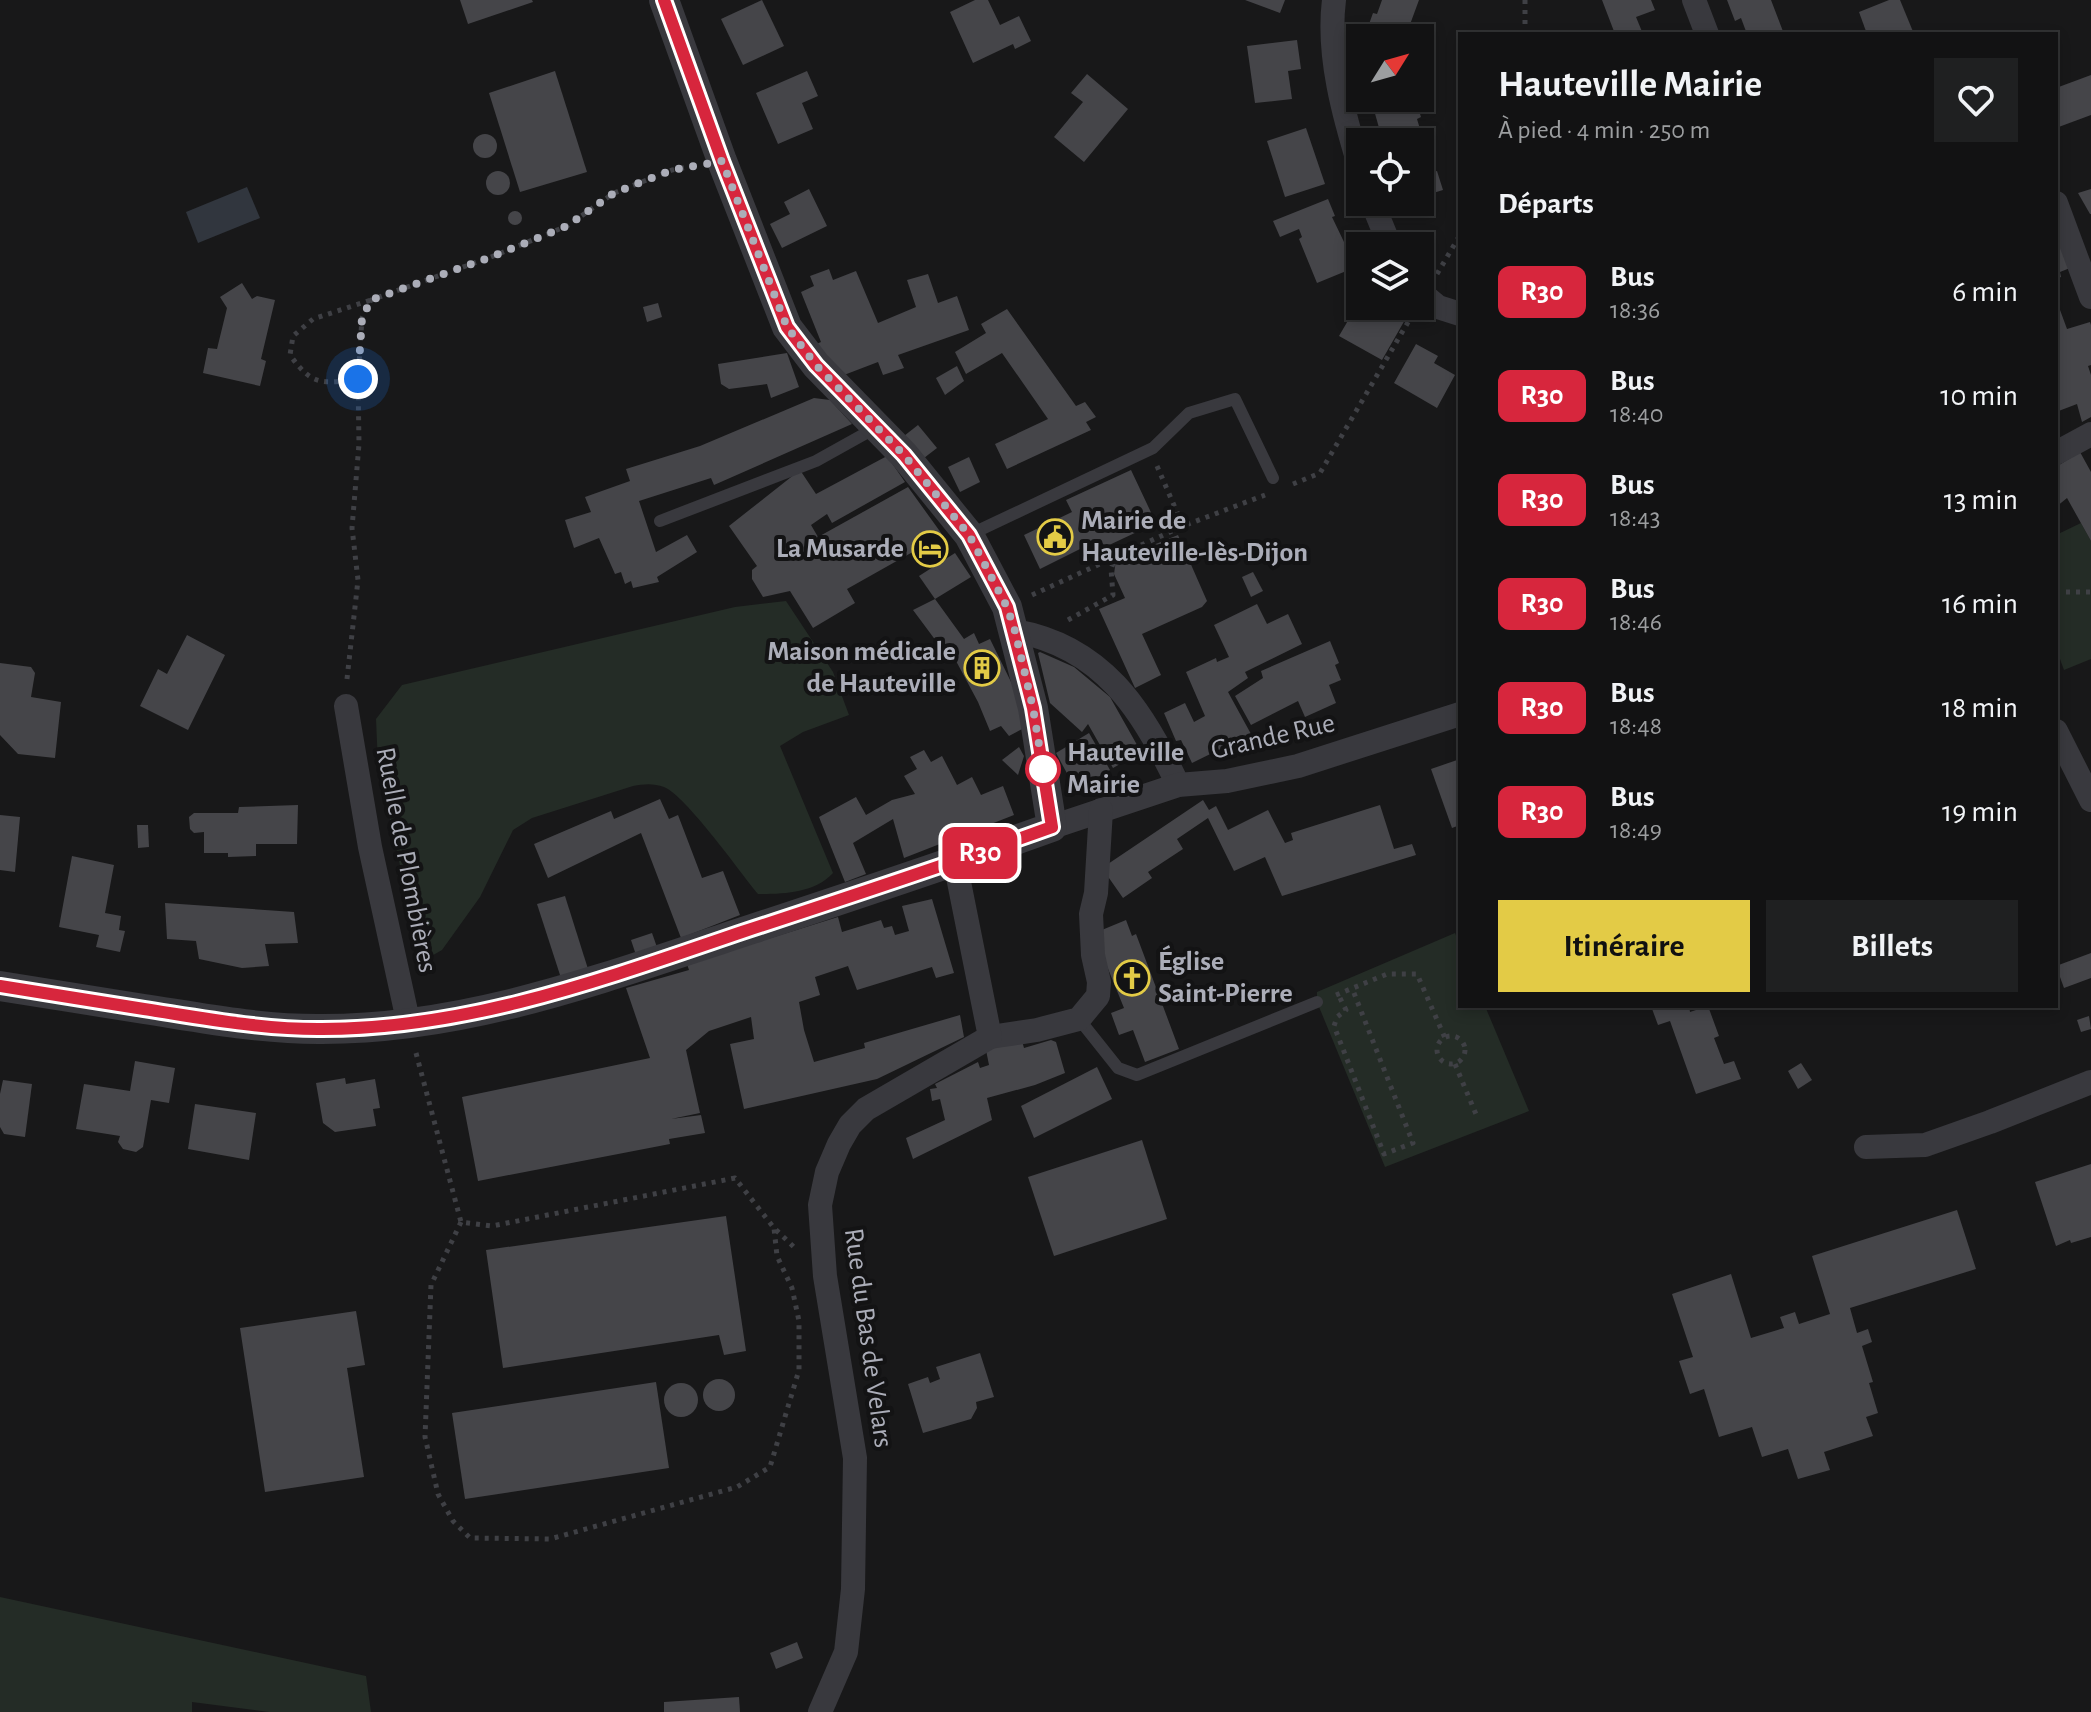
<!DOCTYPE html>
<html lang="fr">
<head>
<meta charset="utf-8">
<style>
  body { margin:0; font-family:"Alegreya Sans",sans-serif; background:#1f2021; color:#f1f3f6; height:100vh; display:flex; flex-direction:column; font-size:30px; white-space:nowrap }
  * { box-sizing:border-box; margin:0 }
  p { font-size:26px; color:#9c9ea0 }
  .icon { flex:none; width:44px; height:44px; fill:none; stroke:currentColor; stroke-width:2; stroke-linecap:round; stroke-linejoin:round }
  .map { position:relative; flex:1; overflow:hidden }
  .details { position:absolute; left:1458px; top:32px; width:600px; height:976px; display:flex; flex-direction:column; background:#121213; border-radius:0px; box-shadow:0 4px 12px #0003,0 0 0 2px #313233 }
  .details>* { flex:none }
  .badge { padding:0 16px; border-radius:12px; font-size:28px; line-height:52px }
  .needle { width:52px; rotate:53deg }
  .tools { position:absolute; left:1346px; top:24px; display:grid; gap:16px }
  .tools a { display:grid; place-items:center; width:88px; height:88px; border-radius:0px; background:#121213; box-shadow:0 4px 12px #0003,0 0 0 2px #313233; font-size:40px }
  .you { position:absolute; width:40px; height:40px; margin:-20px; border:6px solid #fff; border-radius:50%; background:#1a73e8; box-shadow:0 0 0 12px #1a73e833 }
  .map>.badge { position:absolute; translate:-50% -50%; box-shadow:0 0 0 4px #fff }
  h2 { padding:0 40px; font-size:30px; line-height:72px }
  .round { display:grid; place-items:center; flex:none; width:84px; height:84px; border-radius:0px; background:#1f2021 }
  .summary { display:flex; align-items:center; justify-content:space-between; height:136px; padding:0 40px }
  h1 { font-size:38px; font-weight:600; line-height:60px }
  .cta { display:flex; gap:16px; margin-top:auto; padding:16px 40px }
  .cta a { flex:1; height:92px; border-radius:0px; background:#e3cb46; color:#111; font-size:32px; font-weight:600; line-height:92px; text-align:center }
  .cta a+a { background:#1f2021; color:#f1f3f6 }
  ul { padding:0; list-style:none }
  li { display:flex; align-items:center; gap:24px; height:104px; padding:0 40px }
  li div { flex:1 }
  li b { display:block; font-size:30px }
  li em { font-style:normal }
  li .badge { min-width:88px; font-weight:700; text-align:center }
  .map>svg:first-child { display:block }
  .green { fill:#242c26 }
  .water { fill:#31363e }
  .building { fill:#454549 }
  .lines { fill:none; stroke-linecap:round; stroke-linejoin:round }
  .path { stroke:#3f4045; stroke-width:5; stroke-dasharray:4 6; stroke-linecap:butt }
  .service { stroke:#39393e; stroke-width:12 }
  .minor { stroke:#39393e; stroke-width:24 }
  .tertiary { stroke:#39393e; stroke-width:30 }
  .line-casing { stroke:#fff; stroke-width:18 }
  .line { stroke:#d7263d; stroke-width:12 }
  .walk { stroke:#abadb8; stroke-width:8; stroke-dasharray:0 14.4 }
  .stop-dot { fill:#fff; stroke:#d7263d; stroke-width:4 }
  .labels { text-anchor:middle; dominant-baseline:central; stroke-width:8; stroke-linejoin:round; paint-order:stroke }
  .poi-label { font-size:28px; font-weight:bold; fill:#abadb8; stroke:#131314; text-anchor:start }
  .street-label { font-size:28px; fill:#abadb8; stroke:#131314 }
  .stop-label { font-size:28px; font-weight:bold; fill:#abadb8; stroke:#131314; text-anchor:start }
</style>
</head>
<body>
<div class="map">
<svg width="2091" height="1712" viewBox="0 0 2091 1712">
  <rect width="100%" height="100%" fill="#181819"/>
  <g class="green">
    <polygon points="2081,523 2091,541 2091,659 2064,670 2056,648 2056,535"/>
    <path d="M786,601L833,672L849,715L803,732L780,746L833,873C815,893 784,894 758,894C740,872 685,795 664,787C653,783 644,784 633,786L532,818L513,830L480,897L442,950L428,958L415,944L405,888L378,765L376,719L402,685L735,607Z"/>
    <polygon points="1455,933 1460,945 1460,1006 1485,1006 1529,1111 1385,1167 1317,1002 1317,992"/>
    <polygon points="0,1597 366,1676 371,1712 269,1712 192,1702 192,1712 0,1712"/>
  </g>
  <polygon class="water" points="247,187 260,218 198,243 186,212"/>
  <g class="building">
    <polygon points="460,0 532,0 533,2 468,24"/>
    <polygon points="762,0 784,46 743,65 721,19"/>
    <polygon points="975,0 988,0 1000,25 1019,16 1031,41 1015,49 1013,44 973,63 950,12"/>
    <polygon points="1245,0 1285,0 1280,13"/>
    <polygon points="1382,0 1419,0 1405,38 1364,38 1373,13 1377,14"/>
    <polygon points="1602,0 1651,0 1655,10 1636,17 1643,34 1615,34"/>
    <polygon points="1727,0 1771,0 1784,34 1747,34 1741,18 1735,21"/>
    <polygon points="1889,0 1900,0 1914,34 1867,34 1859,12"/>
    <polygon points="1297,40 1301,69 1288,71 1292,99 1255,103 1247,46"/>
    <polygon points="555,71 587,172 520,192 489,93"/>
    <polygon points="807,71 818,96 802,103 813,129 778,144 756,93"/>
    <polygon points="1087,74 1128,109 1084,162 1054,137 1083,102 1071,93"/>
    <polygon points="2091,75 2091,115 2056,128 2056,88"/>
    <polygon points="1415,98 1421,117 1417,119 1433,172 1437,171 1443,190 1420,197 1420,142 1383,142 1374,110"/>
    <polygon points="1306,128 1325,184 1285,197 1267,141"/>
    <circle cx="485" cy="146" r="12"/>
    <circle cx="498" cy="183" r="12"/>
    <polygon points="809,189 827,226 782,248 770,224 790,214 784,202"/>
    <polygon points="2091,189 2091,214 2090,214 2078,193"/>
    <polygon points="1328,199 1335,216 1332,217 1356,267 1317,283 1299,239 1302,237 1299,229 1280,237 1273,221"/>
    <circle cx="515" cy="218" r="7"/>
    <polygon points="2056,229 2070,268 2060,272 2061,277 2056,279"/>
    <polygon points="829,269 833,280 856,271 878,323 916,307 907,280 928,274 938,303 957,296 969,330 898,355 904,368 883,375 878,362 844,375 812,346 821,342 801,292 814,286 810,276"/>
    <polygon points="242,283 252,299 257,296 275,300 261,359 266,361 260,386 203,373 208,348 217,349 227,308 220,297"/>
    <polygon points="2056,299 2067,329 2090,322 2091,325 2091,365 2088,366 2091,375 2091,417 2082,422 2077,404 2056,412"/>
    <polygon points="1360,300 1360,306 1374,306 1388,314 1390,310 1406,318 1382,360 1339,336"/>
    <polygon points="658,303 662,317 647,322 643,307"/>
    <polygon points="1007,309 1076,406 1085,402 1096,417 1086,422 1091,430 1007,469 995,444 1048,419 1002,353 966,374 955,352 986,333 981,324"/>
    <polygon points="1416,344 1438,356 1434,363 1455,375 1437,408 1394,383"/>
    <polygon points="787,353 799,387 771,398 767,384 729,389 721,384 718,364"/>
    <polygon points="957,366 964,381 945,395 936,378"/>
    <polygon points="814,398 830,400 852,424 714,485 711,478 639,501 656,552 687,535 697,552 657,577 659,582 633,588 631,581 625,584 621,572 615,574 599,538 574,548 565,520 591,512 585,497 630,481 626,469 700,446"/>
    <polygon points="918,425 937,448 924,458 904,436"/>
    <polygon points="2080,452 2091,472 2091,541 2067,498 2056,507 2056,467"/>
    <polygon points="887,456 905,482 832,523 827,514 811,525 818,537 908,487 944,537 920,552 918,549 847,589 855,603 813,628 790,591 763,597 752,579 752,570 757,566 729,526 800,470 816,494"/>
    <polygon points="969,457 980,482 960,492 948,467"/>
    <polygon points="1131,470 1156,523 1105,547 1100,539 1040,569 1024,535 1072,512 1066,500"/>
    <polygon points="1178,535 1207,601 1202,607 1142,634 1161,675 1135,688 1099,609 1125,598 1114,574 1116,560"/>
    <polygon points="955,553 971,577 935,599 919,576"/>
    <polygon points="1253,572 1263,591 1251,597 1242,577"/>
    <polygon points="935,599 964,639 974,633 979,644 990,639 1015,690 1024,728 1009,736 1001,726 990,731 978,702 948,646 942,649 913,610"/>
    <polygon points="1257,604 1267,624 1288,614 1302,644 1245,672 1248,678 1228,692 1251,734 1192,763 1181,740 1176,741 1164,713 1185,703 1194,722 1205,716 1186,672 1216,658 1217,662 1229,657 1214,625"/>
    <polygon points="187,635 225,655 188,730 140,706 158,669 167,674"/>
    <polygon points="1330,641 1339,663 1335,665 1341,680 1329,685 1336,703 1305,717 1298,701 1251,725 1235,696 1263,678 1261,671"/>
    <polygon points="1040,652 1074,667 1110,697 1141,752 1113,768 1088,724 1082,732 1050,703 1038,653"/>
    <polygon points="0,663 31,667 35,673 31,697 61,702 55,758 18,754 0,735"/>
    <polygon points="1089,733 1110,770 1076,790 1056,753"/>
    <polygon points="1019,747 1024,756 1018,775 1002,760"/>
    <polygon points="924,750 931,762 942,756 957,785 972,777 981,795 1003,786 1014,815 904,858 893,819 853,843 866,874 845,882 819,817 856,797 866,815 892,800 915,794 904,776 917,769 910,757"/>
    <polygon points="1460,759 1460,825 1452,828 1431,769"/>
    <polygon points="660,799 669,819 678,815 702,878 723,871 740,915 681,938 641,833 548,878 534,844 611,811 614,819"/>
    <polygon points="1203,800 1209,810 1216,806 1228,830 1268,810 1285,843 1293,840 1291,833 1380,805 1394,849 1412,844 1416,855 1282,896 1265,857 1234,871 1208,818 1177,839 1183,849 1148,872 1152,878 1123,898 1102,868"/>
    <polygon points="298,805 297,844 256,844 256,856 228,857 228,853 204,853 204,832 194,833 190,829 189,817 194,813 238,813 239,807"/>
    <polygon points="0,815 20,817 15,872 0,870"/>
    <polygon points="137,825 148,825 149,847 138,848"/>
    <polygon points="72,856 114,865 105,913 121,916 119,930 125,931 120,952 96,947 99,935 59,927"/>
    <polygon points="565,896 588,969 561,978 537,904"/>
    <polygon points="932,899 954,973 936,978 932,967 857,990 848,966 815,977 820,995 799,1002 804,1030 814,1062 865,1048 864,1043 960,1015 964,1037 877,1079 744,1109 730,1044 754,1039 751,1017 709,1031 686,1050 700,1113 671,1119 701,1115 705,1133 669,1139 670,1144 478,1181 462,1097 650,1058 626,988 689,970 687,964 838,917 842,932 881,920 884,928 892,926 895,935 909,931 902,906"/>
    <polygon points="165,903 294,912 298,943 265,944 269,966 242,968 199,959 196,941 167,939"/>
    <polygon points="1126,920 1132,936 1136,934 1179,1049 1145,1062 1133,1030 1119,1035 1111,1013 1124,1008 1100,949 1097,932"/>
    <polygon points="652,933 658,950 637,958 631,940"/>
    <polygon points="2091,953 2091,978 2064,988 2056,966"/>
    <polygon points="1651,1006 1689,1006 1690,1012 1708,1006 1719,1036 1714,1038 1724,1064 1734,1061 1741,1079 1696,1094 1670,1021 1658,1025"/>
    <polygon points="2089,1016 2091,1029 2081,1032 2077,1020"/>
    <polygon points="1051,1040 1056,1042 1065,1073 1035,1085 987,1098 992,1120 913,1159 906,1138 945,1120 940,1099 932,1101 930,1089 937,1088 935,1084 978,1062 980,1068 989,1065 986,1050 1022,1041 1024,1048"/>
    <polygon points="135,1061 175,1068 169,1103 151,1100 143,1147 136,1152 123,1149 118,1142 120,1136 76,1129 84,1084 130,1091"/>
    <polygon points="1801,1063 1812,1080 1798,1089 1788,1071"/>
    <polygon points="1097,1067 1112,1099 1034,1138 1021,1106"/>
    <polygon points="345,1078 346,1084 375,1079 380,1108 373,1109 376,1126 335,1132 323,1123 316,1083"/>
    <polygon points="3,1080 32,1084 25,1137 4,1134 0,1127 0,1094"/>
    <polygon points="195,1104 256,1113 249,1160 188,1149"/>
    <polygon points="1142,1140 1167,1219 1054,1256 1028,1177"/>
    <polygon points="2091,1164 2091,1237 2071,1243 2070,1240 2056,1246 2035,1182"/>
    <polygon points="1957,1210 1976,1269 1850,1308 1857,1333 1868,1329 1872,1342 1862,1346 1873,1382 1869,1383 1878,1413 1866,1417 1873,1436 1824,1452 1830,1470 1798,1479 1788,1449 1762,1457 1752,1427 1719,1437 1704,1389 1690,1394 1679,1361 1693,1357 1672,1294 1731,1274 1751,1338 1784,1328 1780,1317 1795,1312 1799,1324 1830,1314 1812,1256"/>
    <polygon points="726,1216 746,1351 724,1355 719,1335 503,1368 486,1250"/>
    <polygon points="356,1311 365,1365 347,1368 364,1477 265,1492 240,1328"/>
    <polygon points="980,1353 994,1397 976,1402 977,1408 971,1419 923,1433 908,1384 928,1377 930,1383 940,1379 936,1367"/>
    <circle cx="719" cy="1395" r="16"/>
    <polygon points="656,1382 669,1468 465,1499 452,1413"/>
    <circle cx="681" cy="1400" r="17"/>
    <polygon points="797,1642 803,1658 776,1669 770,1653"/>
    <polygon points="739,1697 740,1712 664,1712 664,1702"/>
  </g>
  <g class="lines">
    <g class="path">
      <polyline points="1525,0 1525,34"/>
      <polyline points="1437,274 1460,235"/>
      <path d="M358,379C322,384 312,386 290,355L293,336L313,319L371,300"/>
      <polyline points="1157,466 1183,526"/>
      <polyline points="1293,484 1320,473 1411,317"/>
      <polyline points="2056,592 2091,592"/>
      <polyline points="1032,595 1183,526 1265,495"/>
      <polyline points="1068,620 1113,595 1111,569 1115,558"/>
      <polyline points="347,679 358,580 352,528 359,444 358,379 362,318 371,300 491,257 567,226 614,193 672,170 693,166"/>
      <polyline points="1336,995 1387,974 1417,974 1445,1038"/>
      <polyline points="1340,998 1346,1010 1337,1017 1334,1026 1384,1154 1413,1143 1352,988"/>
      <circle cx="1451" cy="1050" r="14"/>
      <polyline points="416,1053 461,1222 492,1226 735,1178 774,1228 795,1248"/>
      <polyline points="1455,1064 1478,1119"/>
      <polyline points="461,1222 431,1285 425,1437 438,1494 453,1521 470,1538 550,1539 737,1487 770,1467 799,1370 799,1321 792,1288 777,1256 774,1228"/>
    </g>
    <g class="service">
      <polyline points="660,521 816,461 877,427"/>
      <polyline points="969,535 1153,448 1189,413 1235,399 1273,478"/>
      <polyline points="1079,1019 1118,1068 1137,1075 1317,1002"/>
    </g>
    <g class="minor">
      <path d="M1334,0C1327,55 1344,116 1360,168"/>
      <polyline points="1694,0 1707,34"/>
      <polyline points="1372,202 1390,246"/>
      <polyline points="2056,203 2091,297"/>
      <polyline points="1420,292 1438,307 1460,314"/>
      <polyline points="2056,453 2091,434"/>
      <path d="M1015,631C1102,646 1143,710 1178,785"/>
      <polyline points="346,706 370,847 409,1025"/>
      <polyline points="2056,731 2091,800"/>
      <polyline points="1052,827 1178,785 1227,781 1298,766 1460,714"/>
      <polyline points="990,1037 1037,1030 1079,1019 1098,996 1099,982 1093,955 1091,914 1096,893 1101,810"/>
      <polyline points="1866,1147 1925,1145 1990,1122 2091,1082"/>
      <polyline points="820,1712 846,1652 853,1589 855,1458 825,1276 820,1205 827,1172 839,1144 850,1125 866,1109 990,1037 955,862"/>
    </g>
    <path class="tertiary" d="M0,986C48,994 96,1001 144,1009C202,1018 259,1029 318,1029C460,1030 592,982 725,938C834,902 944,866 1052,827L1033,708L1007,607L969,535L904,455L816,365L787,327L722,161L664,0"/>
  </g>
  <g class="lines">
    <defs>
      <path id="line" d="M0,986C48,994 96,1001 144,1009C202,1018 260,1029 318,1029C466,1030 604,979 742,932C846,898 949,864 1052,827L1033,708L1007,607L969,535L904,455L816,365L787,327L722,161L664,0"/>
    </defs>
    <use href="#line" class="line-casing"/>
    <use href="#line" class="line"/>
    <polyline class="walk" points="358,379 362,318 371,300 491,257 567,226 614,193 672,170 722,161 787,327 816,365 904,455 969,535 982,559 1007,607 1015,631 1033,708 1043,769"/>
  </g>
  <defs>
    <symbol id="civic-ring" viewBox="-11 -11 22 22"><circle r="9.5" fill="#131314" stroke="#e3cb46" stroke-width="1.5"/><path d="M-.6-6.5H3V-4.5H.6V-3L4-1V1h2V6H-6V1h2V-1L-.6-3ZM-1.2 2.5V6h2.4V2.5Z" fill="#e3cb46"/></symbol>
    <symbol id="hotel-ring" viewBox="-11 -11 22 22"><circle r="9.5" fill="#131314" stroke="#e3cb46" stroke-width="1.5"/><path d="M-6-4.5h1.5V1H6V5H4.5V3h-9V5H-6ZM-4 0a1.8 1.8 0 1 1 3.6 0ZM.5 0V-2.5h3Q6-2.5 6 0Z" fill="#e3cb46"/></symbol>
    <symbol id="building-ring" viewBox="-11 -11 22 22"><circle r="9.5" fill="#131314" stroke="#e3cb46" stroke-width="1.5"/><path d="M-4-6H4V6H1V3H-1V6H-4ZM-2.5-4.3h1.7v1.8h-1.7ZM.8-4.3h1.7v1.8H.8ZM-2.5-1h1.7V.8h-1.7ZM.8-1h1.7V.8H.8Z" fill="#e3cb46"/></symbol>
    <symbol id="church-ring" viewBox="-11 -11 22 22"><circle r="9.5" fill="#131314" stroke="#e3cb46" stroke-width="1.5"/><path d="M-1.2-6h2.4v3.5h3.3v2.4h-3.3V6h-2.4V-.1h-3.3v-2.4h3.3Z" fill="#e3cb46"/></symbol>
  </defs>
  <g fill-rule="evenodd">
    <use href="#civic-ring" x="1035" y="517" width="40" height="40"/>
    <use href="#hotel-ring" x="910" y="529" width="40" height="40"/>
    <use href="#building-ring" x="962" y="648" width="40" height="40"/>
    <use href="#church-ring" x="1112" y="958" width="40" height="40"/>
  </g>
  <circle class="stop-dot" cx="1043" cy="769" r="16"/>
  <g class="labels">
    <g class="poi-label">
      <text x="1081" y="521">Mairie de<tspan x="1081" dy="32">Hauteville-lès-Dijon</tspan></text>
      <text x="904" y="549" text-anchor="end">La Musarde</text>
      <text x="956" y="652" text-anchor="end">Maison médicale<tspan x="956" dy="32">de Hauteville</tspan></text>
      <text x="1158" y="962">Église<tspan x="1158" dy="32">Saint-Pierre</tspan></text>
    </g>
    <g class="street-label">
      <text transform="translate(1273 737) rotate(-13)">Grande Rue</text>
      <text transform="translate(406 860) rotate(79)">Ruelle de Plombières</text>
      <text transform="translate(868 1338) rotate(82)">Rue du Bas de Velars</text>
    </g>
    <g class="stop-label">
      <text x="1067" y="753">Hauteville<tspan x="1067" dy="32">Mairie</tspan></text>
    </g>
  </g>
</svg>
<div class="tools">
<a><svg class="needle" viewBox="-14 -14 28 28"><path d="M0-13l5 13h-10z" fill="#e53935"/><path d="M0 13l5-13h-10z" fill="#9c9ea0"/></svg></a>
<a><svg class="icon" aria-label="locate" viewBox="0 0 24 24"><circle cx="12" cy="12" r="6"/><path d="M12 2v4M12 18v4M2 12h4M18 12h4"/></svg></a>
<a><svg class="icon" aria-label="layers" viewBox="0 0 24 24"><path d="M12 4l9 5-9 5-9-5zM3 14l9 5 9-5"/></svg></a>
</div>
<div class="you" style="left:358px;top:379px"></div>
<b class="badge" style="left:980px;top:853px;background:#d7263d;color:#fff">R30</b>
<section class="details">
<div class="summary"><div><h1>Hauteville Mairie</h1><p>À pied · 4 min · 250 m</p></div><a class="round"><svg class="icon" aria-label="heart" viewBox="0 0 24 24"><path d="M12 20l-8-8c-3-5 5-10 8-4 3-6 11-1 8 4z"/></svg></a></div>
<h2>Départs</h2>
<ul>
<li><span class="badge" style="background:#d7263d;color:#fff">R30</span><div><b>Bus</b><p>18:36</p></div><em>6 min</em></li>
<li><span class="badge" style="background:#d7263d;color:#fff">R30</span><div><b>Bus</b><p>18:40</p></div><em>10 min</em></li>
<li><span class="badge" style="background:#d7263d;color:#fff">R30</span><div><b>Bus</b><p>18:43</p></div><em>13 min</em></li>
<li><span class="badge" style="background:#d7263d;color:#fff">R30</span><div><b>Bus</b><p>18:46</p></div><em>16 min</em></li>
<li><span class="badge" style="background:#d7263d;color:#fff">R30</span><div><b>Bus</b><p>18:48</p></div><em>18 min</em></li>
<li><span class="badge" style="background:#d7263d;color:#fff">R30</span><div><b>Bus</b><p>18:49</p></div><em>19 min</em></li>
</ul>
<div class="cta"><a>Itinéraire</a><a>Billets</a></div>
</section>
</div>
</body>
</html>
